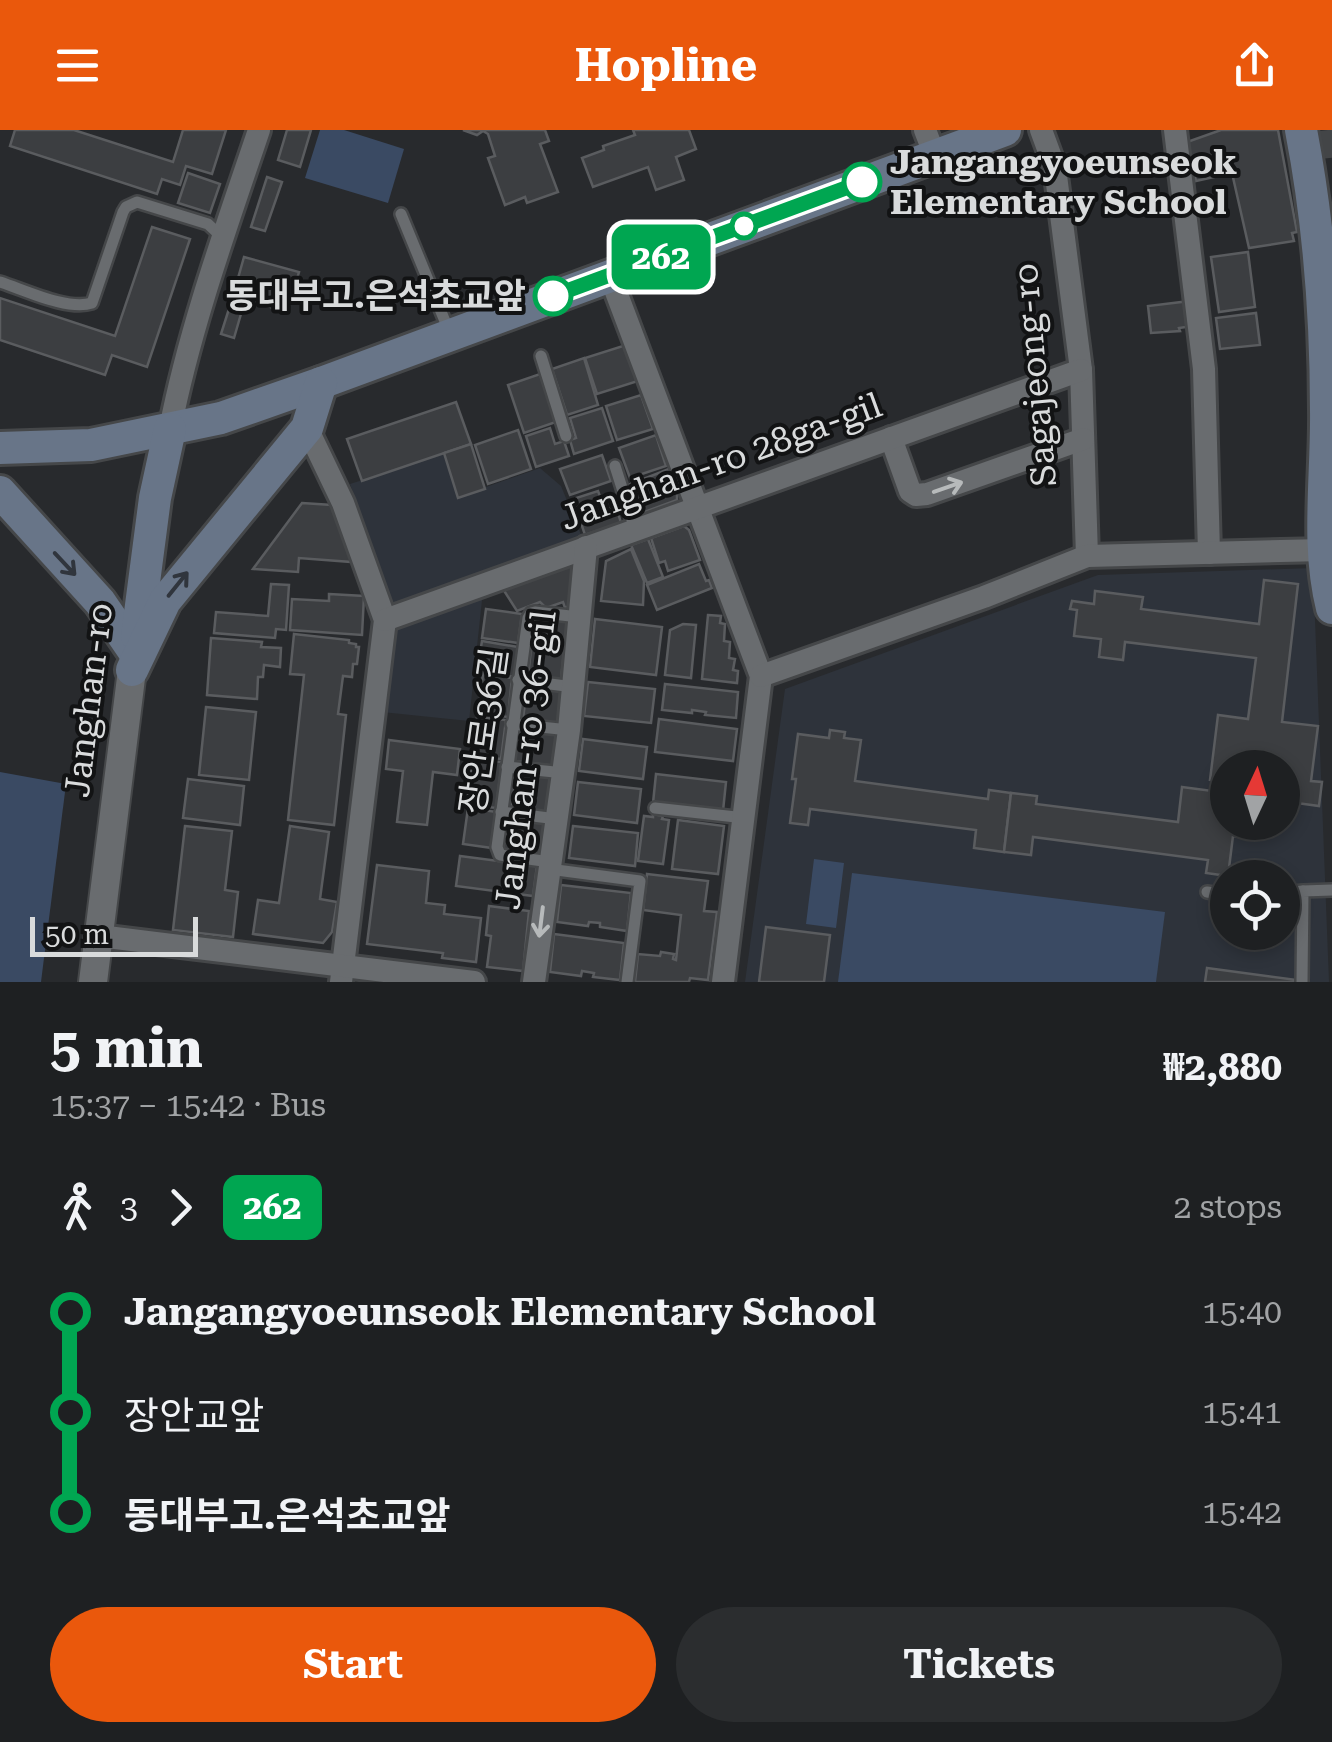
<!DOCTYPE html>
<html lang="en">
<head>
<meta charset="utf-8">
<style>
  body { margin:0; font-family:"Roboto Serif","Noto Sans KR",serif; background:#2b2d2f; color:#f1f3f6; height:100vh; display:flex; flex-direction:column; font-size:38px; white-space:nowrap }
  * { box-sizing:border-box; margin:0 }
  p { font-size:32px; color:#a1a3a5 }
  .icon { flex:none; width:55px; height:55px; fill:none; stroke:currentColor; stroke-width:2; stroke-linecap:round; stroke-linejoin:round }
  .map { position:relative; height:852px; overflow:hidden }
  .sheet { display:flex; flex-direction:column; background:#1e2022; flex:1 }
  .sheet>* { flex:none }
  .badge { padding:0 20px; border-radius:15px; font-size:35px; line-height:65px }
  .needle { width:65px; rotate:4deg }
  .tools { position:absolute; left:1210px; top:620px; display:grid; gap:20px }
  .tools a { display:grid; place-items:center; width:90px; height:90px; border-radius:50%; background:#1e2022; box-shadow:0 5px 15px #0003,0 0 0 2px #3c3e40; font-size:50px }
  .scale { position:absolute; left:30px; bottom:25px; width:168px; box-sizing:border-box; padding-left:10px; border:5px solid #d9dbdc; border-top:0; font-size:28px; line-height:35px; white-space:nowrap; color:#d9dbdc; -webkit-text-stroke:8px #121314; paint-order:stroke }
  .map>.badge { position:absolute; translate:-50% -50%; box-shadow:0 0 0 5px #fff }
  .legs { display:flex; align-items:center; gap:15px; height:110px; padding:0 50px; font-size:32px }
  .legs p { margin-inline-start:auto }
  .summary { display:flex; align-items:center; justify-content:space-between; height:170px; padding:0 50px }
  h1 { font-size:55px; font-weight:700; line-height:75px }
  .button { display:flex; gap:20px; margin-top:auto; padding:20px 50px }
  .button a { flex:1; height:115px; border-radius:60px; background:#ea580c; color:#fff; font-size:40px; font-weight:700; line-height:115px; text-align:center }
  .button a+a { background:#2b2d2f; color:#f1f3f6 }
  ul { padding:0 50px; list-style:none }
  li { display:flex; align-items:center; gap:35px; height:100px; font-size:38px }
  li i { display:grid; place-items:center; width:15px; height:100%; margin:0 12px; background:currentColor }
  li i::after { content:''; width:25px; height:25px; margin:-12px; border:8px solid; border-radius:50%; background:#1e2022 }
  li p { margin-inline-start:auto }
  li:first-child i { background:linear-gradient(#0000 50%,currentColor 0) }
  li:last-child i { background:linear-gradient(currentColor 50%,#0000 0) }
  header { display:flex; justify-content:space-between; align-items:center; height:130px; padding:0 50px; background:#ea580c; color:#fff; font-size:45px; font-weight:700 }
  .map>svg:first-child { display:block }
  .built { fill:#2e333b; fill-rule:evenodd }
  .green { fill:#3a4a63 }
  .building { fill:#3c3e41; stroke:#5a5c5f; stroke-width:2.5 }
  .lines { fill:none; stroke-linecap:round; stroke-linejoin:round }
  .tertiary-tunnel { stroke:#434547; stroke-width:28; stroke-dasharray:28 14; stroke-linecap:butt }
  .service-casing { stroke:#454749; stroke-width:16 }
  .minor-casing { stroke:#454749; stroke-width:28 }
  .tertiary-casing { stroke:#454749; stroke-width:32 }
  .secondary-casing { stroke:#454749; stroke-width:38 }
  .service { stroke:#696c6f; stroke-width:11 }
  .minor { stroke:#696c6f; stroke-width:22 }
  .tertiary { stroke:#696c6f; stroke-width:28 }
  .secondary { stroke:#687588; stroke-width:32 }
  .oneway { stroke:#b7babb }
  .oneway2 { stroke:#30353d }
  .line-1-casing { stroke:#fff; stroke-width:22 }
  .line-1 { stroke:#00a651; stroke-width:15 }
  .stop-1-dot { fill:#fff; stroke:#00a651; stroke-width:5 }
  .labels { text-anchor:middle; dominant-baseline:central; stroke-width:8; stroke-linejoin:round; paint-order:stroke }
  .stop-label { font-size:35px; font-weight:bold; fill:#d9dbdc; stroke:#121314; text-anchor:start }
  .street-label { font-size:35px; fill:#d9dbdc; stroke:#121314 }
</style>
</head>
<body>
<header><svg class="icon" aria-label="menu" viewBox="0 0 24 24"><path d="M4 6h16M4 12h16M4 18h16"/></svg>Hopline<svg class="icon" aria-label="share" viewBox="0 0 24 24"><path d="M12 15V3M7 8l5-5 5 5M5 13v7h14v-7"/></svg></header>
<div class="map">
<svg width="1332" height="852" viewBox="0 0 1332 852">
  <rect width="100%" height="100%" fill="#282a2d"/>
  <g class="built">
    <polygon points="443,324 458,367 540,338 561,356 582,407 577,427 483,461 469,591 382,582 394,481 350,354"/>
    <path d="M1313,438L1329,852H745L785,559L1098,445ZM1228,638H1282V692H1228ZM1228,748H1282V802H1228Z"/>
  </g>
  <g class="green">
    <polygon points="320,0 344,0 404,19 388,73 305,48"/>
    <polygon points="0,642 66,654 41,852 0,852"/>
    <polygon points="814,729 844,733 836,798 806,794"/>
    <polygon points="852,743 1165,782 1156,852 838,852"/>
  </g>
  <g class="building">
    <polygon points="15,0 74,0 173,32 183,0 226,0 212,44 186,36 180,55 162,49 157,64 10,16"/>
    <polygon points="287,0 311,0 300,37 278,30"/>
    <polygon points="463,0 545,0 549,11 540,14 558,62 527,73 525,67 505,75 488,28 495,26 488,4 483,1 477,5"/>
    <polygon points="633,0 689,0 696,19 676,27 684,50 656,60 648,37 593,57 582,28 604,20 603,16 635,5"/>
    <polygon points="1221,0 1278,0 1297,102 1292,103 1294,111 1249,118 1232,43 1196,51 1187,12"/>
    <polygon points="188,43 220,54 210,83 178,73"/>
    <polygon points="267,47 282,52 265,101 251,97"/>
    <polygon points="152,97 190,109 147,237 112,225 105,245 0,210 0,168 115,206"/>
    <polygon points="1248,122 1255,177 1219,182 1211,127"/>
    <polygon points="244,127 299,142 287,182 233,166"/>
    <polygon points="233,166 245,170 234,208 221,204"/>
    <polygon points="1190,171 1193,196 1179,198 1180,201 1151,203 1148,176"/>
    <polygon points="1256,183 1260,215 1220,219 1216,188"/>
    <polygon points="626,215 638,251 597,264 585,228"/>
    <polygon points="584,228 598,275 567,285 552,239"/>
    <polygon points="540,244 556,292 524,303 508,255"/>
    <polygon points="641,265 653,299 617,310 606,276"/>
    <polygon points="456,272 471,314 362,351 347,309"/>
    <polygon points="602,278 613,311 574,324 570,310 576,308 570,288"/>
    <polygon points="550,298 555,314 564,311 569,326 536,337 526,306"/>
    <polygon points="518,300 531,339 488,354 475,315"/>
    <polygon points="656,305 666,336 630,348 619,318"/>
    <polygon points="471,314 485,359 458,368 444,323"/>
    <polygon points="602,325 611,351 570,365 560,339"/>
    <polygon points="669,339 677,361 677,370 639,384 628,355"/>
    <polygon points="598,361 605,380 616,376 621,393 585,405 573,369"/>
    <polygon points="302,373 332,375 352,432 299,428 298,442 253,439"/>
    <polygon points="684,396 689,400 700,430 668,441 665,431 659,433 651,408"/>
    <polygon points="648,409 663,447 647,453 631,415"/>
    <polygon points="631,419 644,451 643,475 601,471 606,431"/>
    <polygon points="569,433 574,435 570,475 565,478 563,472 546,478 540,472 517,481 503,459"/>
    <polygon points="699,434 706,451 709,450 712,458 657,480 647,455"/>
    <polygon points="1264,450 1298,454 1282,592 1318,596 1311,651 1322,652 1319,676 1282,671 1282,638 1228,638 1228,652 1210,650 1218,585 1248,589 1256,528 1125,512 1123,530 1099,527 1101,509 1074,506 1077,480 1070,479 1072,471 1094,474 1095,461 1143,467 1141,479 1259,494"/>
    <polygon points="271,454 289,455 286,500 276,499 275,508 214,503 216,482 268,486"/>
    <polygon points="329,464 364,466 362,505 290,500 292,469 329,471"/>
    <polygon points="486,479 522,484 518,513 482,508"/>
    <polygon points="708,485 721,486 720,493 725,494 724,511 730,512 729,528 735,529 733,540 738,541 737,553 702,549"/>
    <polygon points="536,487 568,491 565,519 530,515"/>
    <polygon points="595,489 662,497 656,545 590,537"/>
    <polygon points="683,494 696,495 691,548 665,545 670,500"/>
    <polygon points="294,504 349,510 349,513 356,514 356,517 359,517 357,534 353,534 352,547 343,546 338,584 346,585 334,695 288,690 304,545 290,544"/>
    <polygon points="211,508 262,512 261,517 281,518 280,537 264,535 263,547 258,547 257,569 207,565"/>
    <polygon points="482,511 518,517 514,547 477,541"/>
    <polygon points="531,519 564,522 561,549 528,546"/>
    <polygon points="483,544 512,548 508,587 478,584"/>
    <polygon points="588,552 655,559 651,593 584,586"/>
    <polygon points="665,554 738,562 736,588 705,585 706,582 692,580 692,583 662,580"/>
    <polygon points="527,557 566,562 562,594 523,589"/>
    <polygon points="206,577 256,582 249,650 199,645"/>
    <polygon points="477,587 506,590 501,629 472,625"/>
    <polygon points="659,589 737,599 733,631 655,622"/>
    <polygon points="518,600 559,605 555,636 515,631"/>
    <polygon points="830,600 845,602 844,608 861,610 855,651 988,669 989,660 1011,663 1004,722 974,718 976,700 810,679 808,695 790,693 796,649 792,649 798,604 829,608"/>
    <polygon points="583,609 647,617 643,649 579,641"/>
    <polygon points="389,610 460,619 457,645 433,642 427,695 397,692 403,641 386,639"/>
    <polygon points="473,629 502,632 496,678 467,675"/>
    <polygon points="515,643 553,647 549,682 511,678"/>
    <polygon points="656,644 726,652 723,681 653,673"/>
    <polygon points="188,649 244,656 240,695 183,688"/>
    <polygon points="578,652 641,659 637,693 574,685"/>
    <polygon points="1182,657 1228,663 1228,692 1241,692 1239,707 1233,706 1228,746 1206,743 1208,730 1033,707 1031,725 1004,722 1011,663 1037,666 1036,674 1178,692"/>
    <polygon points="468,678 497,682 492,718 463,714"/>
    <polygon points="653,684 663,686 662,689 669,690 663,734 638,731 644,686 653,687"/>
    <polygon points="507,688 548,694 544,726 502,720"/>
    <polygon points="678,690 724,696 718,744 672,739"/>
    <polygon points="185,696 232,701 225,760 238,762 233,807 173,800"/>
    <polygon points="290,696 329,702 320,769 337,772 332,802 323,813 253,804 258,770 279,773"/>
    <polygon points="573,696 638,703 635,736 569,728"/>
    <polygon points="460,726 537,736 533,766 456,756"/>
    <polygon points="377,735 429,741 426,773 445,775 444,784 481,788 476,832 442,828 443,823 367,814"/>
    <polygon points="647,744 708,751 704,781 717,782 708,850 690,848 689,852 635,852 638,824 660,826 661,822 674,824 673,829 676,830 681,785 643,780"/>
    <polygon points="561,755 631,763 627,801 600,797 600,793 589,792 588,796 557,792"/>
    <polygon points="489,776 529,781 523,841 487,837 491,806 486,805"/>
    <polygon points="766,797 830,805 824,852 759,852"/>
    <polygon points="554,804 624,813 620,850 593,847 594,843 582,841 581,846 550,842"/>
    <polygon points="1207,838 1297,850 1297,852 1205,852"/>
  </g>
  <g class="lines">
    <polyline class="tertiary-tunnel" points="1328,0 1332,37"/>
    <defs>
      <g id="service">
        <polyline points="401,84 449,201"/>
        <path d="M0,152C25,160 68,181 92,173L123,82L126,77L137,72L208,94L223,108"/>
        <polyline points="541,226 566,306"/>
        <polyline points="615,336 635,399"/>
        <polyline points="518,550 574,557"/>
        <polyline points="512,594 569,600"/>
        <polyline points="507,637 564,643"/>
        <polyline points="655,678 745,688"/>
        <polyline points="501,682 557,689"/>
        <polyline points="550,732 500,725 497,717 528,488 531,483 535,482 579,487"/>
        <polyline points="549,739 640,751 627,852"/>
        <polyline points="1207,762 1228,765"/>
        <polyline points="1282,769 1293,762 1303,761"/>
        <polyline points="1302,852 1303,761 1332,760"/>
      </g>
      <g id="minor">
        <polyline points="925,0 935,26"/>
        <polyline points="1041,0 1055,38 1081,240 1087,426"/>
        <polyline points="1175,0 1204,239 1209,423"/>
        <polyline points="610,146 761,546 723,852"/>
        <polyline points="307,298 343,373 385,490 341,852"/>
        <path d="M170,299C190,197 226,98 259,0"/>
        <polyline points="891,308 910,361 916,365 927,364 1083,309"/>
        <polyline points="385,490 1081,240"/>
        <polyline points="761,546 984,467 1087,426 1324,420"/>
        <polyline points="99,806 474,852"/>
        <polyline points="534,852 569,600 586,417"/>
      </g>
      <polyline id="tertiary" points="93,852 132,540"/>
      <g id="secondary">
        <path d="M1301,0C1319,93 1326,186 1326,281C1327,346 1316,415 1332,478"/>
        <polyline points="0,318 91,315 221,288 321,253 1005,0"/>
        <polyline points="0,362 100,472 135,523"/>
        <polyline points="137,506 155,368 170,299"/>
        <polyline points="132,540 165,471 307,298 321,253"/>
      </g>
    </defs>
    <use href="#service" class="service-casing"/>
    <use href="#minor" class="minor-casing"/>
    <use href="#tertiary" class="tertiary-casing"/>
    <use href="#secondary" class="secondary-casing"/>
    <use href="#service" class="service"/>
    <use href="#minor" class="minor"/>
    <use href="#tertiary" class="tertiary"/>
    <use href="#secondary" class="secondary"/>
  </g>
  <defs><path id="oneway-shaft" d="M-6 0H5M1.5-3L5.5 0L1.5 3" fill="none" stroke-width="1.6" stroke-linecap="round" stroke-linejoin="round" transform="scale(2.5)"/></defs>
  <g class="oneway">
    <use href="#oneway-shaft" transform="translate(948 357) rotate(-19)"/>
    <use href="#oneway-shaft" transform="translate(541 792) rotate(97)"/>
  </g>
  <g class="oneway2">
    <use href="#oneway-shaft" transform="translate(65 434) rotate(47)"/>
    <use href="#oneway-shaft" transform="translate(178 454) rotate(-51)"/>
  </g>
  <g class="lines">
    <defs>
      <polyline id="line-1" points="553,166 862,52"/>
    </defs>
    <use href="#line-1" class="line-1-casing"/>
    <use href="#line-1" class="line-1"/>
  </g>
  <g class="stop-1-dot">
    <circle cx="862" cy="52" r="18"/>
    <circle cx="744" cy="96" r="12"/>
    <circle cx="553" cy="166" r="18"/>
  </g>
  <g class="labels">
    <g class="stop-label">
      <text x="890" y="32">Jangangyoeunseok<tspan x="890" dy="40">Elementary School</tspan></text>
      <text x="526" y="166" text-anchor="end">동대부고.은석초교앞</text>
    </g>
    <g class="street-label">
      <text transform="translate(1035 245) rotate(-95)">Sagajeong-ro</text>
      <text transform="translate(721 332) rotate(-20)">Janghan-ro 28ga-gil</text>
      <text transform="translate(89 570) rotate(-83)">Janghan-ro</text>
      <text transform="translate(484 601) rotate(-82)">장안로36길</text>
      <text transform="translate(526 630) rotate(-83)">Janghan-ro 36-gil</text>
    </g>
  </g>
</svg>
<div class="tools">
<a><svg class="needle" viewBox="-14 -14 28 28"><path d="M0-13l5 13h-10z" fill="#e53935"/><path d="M0 13l5-13h-10z" fill="#a1a3a5"/></svg></a>
<a><svg class="icon" aria-label="locate" viewBox="0 0 24 24"><circle cx="12" cy="12" r="6"/><path d="M12 2v4M12 18v4M2 12h4M18 12h4"/></svg></a>
</div>
<div class="scale">50 m</div>
<b class="badge" style="left:661px;top:127px;background:#00a651;color:#fff">262</b>
</div>
<section class="sheet">
<div class="summary"><div><h1>5 min</h1><p>15:37 – 15:42 · Bus</p></div><b>₩2,880</b></div>
<div class="legs"><svg class="icon" aria-label="walk" viewBox="0 0 24 24"><circle cx="13" cy="4" r="2"/><path d="M13 8l-2 6 4 7M11 14l-3 7M7 12l3-4h3l4 4"/></svg>3<svg class="icon" aria-label="forward" viewBox="0 0 24 24"><path d="M9 5l7 7-7 7"/></svg><b class="badge" style="background:#00a651;color:#fff">262</b><p>2 stops</p></div>
<ul>
<li><i style="color:#00a651"></i><b>Jangangyoeunseok Elementary School</b><p>15:40</p></li>
<li><i style="color:#00a651"></i><span>장안교앞</span><p>15:41</p></li>
<li><i style="color:#00a651"></i><b>동대부고.은석초교앞</b><p>15:42</p></li>
</ul>
<div class="button"><a>Start</a><a>Tickets</a></div>
</section>
</body>
</html>
